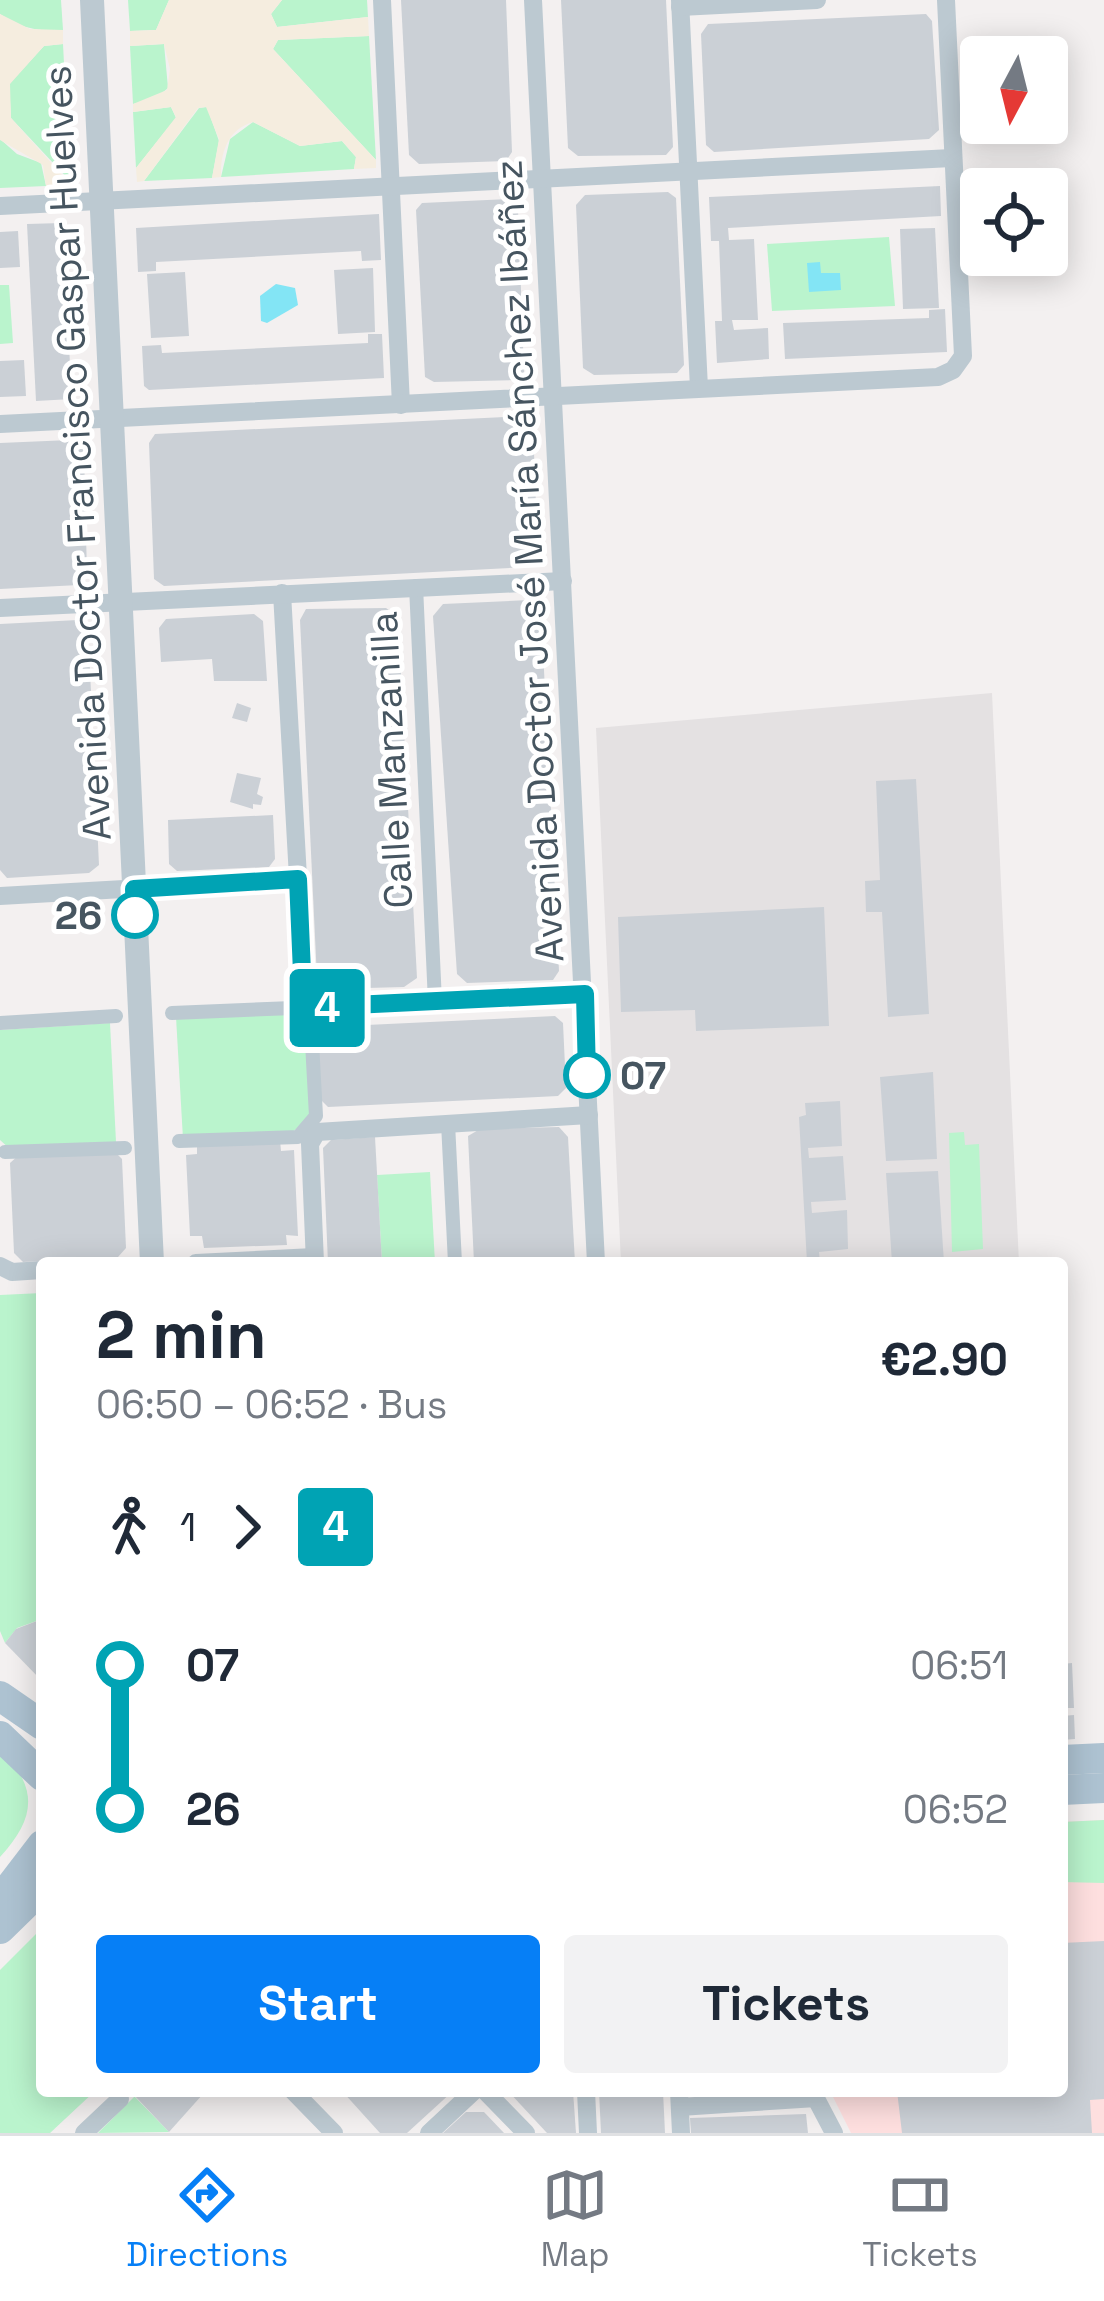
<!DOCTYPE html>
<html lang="en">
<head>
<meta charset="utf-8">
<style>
  body { margin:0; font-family:"Space Grotesk",sans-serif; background:#f2f2f3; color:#1f2937; height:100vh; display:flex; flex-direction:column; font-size:45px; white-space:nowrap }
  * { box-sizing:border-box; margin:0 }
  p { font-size:39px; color:#747a83 }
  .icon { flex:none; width:66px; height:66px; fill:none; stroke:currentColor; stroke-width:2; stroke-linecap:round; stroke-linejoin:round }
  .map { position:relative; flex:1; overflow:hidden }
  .side { position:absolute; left:36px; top:1257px; width:1032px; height:840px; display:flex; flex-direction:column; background:#fff; border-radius:12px; box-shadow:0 6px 30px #0003 }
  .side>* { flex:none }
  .badge { padding:0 24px; border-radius:9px; font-size:42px; line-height:78px }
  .needle { width:78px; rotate:187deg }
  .tools { position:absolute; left:960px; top:36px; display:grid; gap:24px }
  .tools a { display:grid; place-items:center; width:108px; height:108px; border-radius:12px; background:#fff; box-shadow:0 6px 30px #0003; font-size:60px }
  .map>.badge { position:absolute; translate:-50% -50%; box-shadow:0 0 0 6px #fff }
  .legs { display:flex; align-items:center; gap:18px; height:132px; padding:0 60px; font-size:39px }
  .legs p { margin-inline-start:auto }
  .overview { display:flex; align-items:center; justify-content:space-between; height:204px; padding:0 60px }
  h1 { font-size:66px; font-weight:700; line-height:90px }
  .primary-button { display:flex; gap:24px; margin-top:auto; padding:24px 60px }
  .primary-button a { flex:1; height:138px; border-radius:12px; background:#067ff6; color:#fff; font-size:48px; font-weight:700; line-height:138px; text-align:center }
  .primary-button a+a { background:#f2f2f3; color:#1f2937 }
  ul { padding:0 60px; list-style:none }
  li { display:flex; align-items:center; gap:42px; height:144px; font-size:45px }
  li i { display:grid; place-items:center; width:18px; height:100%; margin:0 15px; background:currentColor }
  li i::after { content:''; width:30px; height:30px; margin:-15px; border:9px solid; border-radius:50%; background:#fff }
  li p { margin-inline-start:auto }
  li:first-child i { background:linear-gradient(#0000 50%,currentColor 0) }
  li:last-child i { background:linear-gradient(currentColor 50%,#0000 0) }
  .menu { display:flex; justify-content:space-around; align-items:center; height:168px; border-top:3px solid #e0e1e3; background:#fff; font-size:33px; color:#747a83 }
  .menu a { display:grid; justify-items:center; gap:6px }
  .menu .on { color:#067ff6 }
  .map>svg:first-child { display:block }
  .education { fill:#e4e1e2 }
  .medical { fill:#fedfdf }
  .green { fill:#baf4cd }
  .sand { fill:#f5eddf }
  .water { fill:#83e5f5 }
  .building { fill:#cbd0d6 }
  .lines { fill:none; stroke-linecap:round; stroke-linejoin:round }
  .pedestrian { stroke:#bcc9d1; stroke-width:14 }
  .minor { stroke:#bcc9d1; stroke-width:18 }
  .tertiary { stroke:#bcc9d1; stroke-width:24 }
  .primary { stroke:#adc2d1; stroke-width:30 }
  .line-1-casing { stroke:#fff; stroke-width:27 }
  .line-1 { stroke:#00a3b4; stroke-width:18 }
  .stop-1-dot { fill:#fff; stroke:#00a3b4; stroke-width:6 }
  .labels { text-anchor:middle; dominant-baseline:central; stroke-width:10; stroke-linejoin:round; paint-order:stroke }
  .street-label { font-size:39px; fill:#465560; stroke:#fff }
  .stop-label { font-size:39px; font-weight:bold; fill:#465560; stroke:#fff; text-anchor:end }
</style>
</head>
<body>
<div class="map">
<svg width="1104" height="2133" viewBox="0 0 1104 2133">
  <rect width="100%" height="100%" fill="#f3f0f0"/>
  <polygon class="education" points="992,693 1019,1263 621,1263 596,728"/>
  <polygon class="medical" points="1104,1820 1104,2133 851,2133 830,2091 1062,2091 1062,1822"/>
  <g class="green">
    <path d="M0,0H61L63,30C38,32 20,28 0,14Z"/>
    <polygon points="128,0 169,0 156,30 130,31"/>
    <polygon points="282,0 367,0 368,17 277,27 271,14"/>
    <polygon points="369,36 376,160 273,49 278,40"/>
    <polygon points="63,44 70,181 11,118 9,84 44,46"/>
    <polygon points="164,44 168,88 155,99 133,104 130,46"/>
    <polygon points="171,107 176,118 136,168 133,112"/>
    <polygon points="207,107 219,141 212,178 144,181 199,108"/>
    <polygon points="253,122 300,146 342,141 356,157 354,169 221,177 230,139"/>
    <polygon points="0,139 17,154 41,163 46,186 0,188"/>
    <polygon points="889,237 895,306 772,311 767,244"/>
    <polygon points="0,285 9,285 13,343 0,344"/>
    <polygon points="287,1013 307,1035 310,1117 290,1134 183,1139 176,1017"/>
    <polygon points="110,1023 116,1142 10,1149 0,1140 0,1030"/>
    <polygon points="964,1132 965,1145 979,1144 983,1249 952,1252 949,1133"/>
    <polygon points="430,1172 435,1263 382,1263 377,1175"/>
    <polygon points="42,1293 42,1619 17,1628 5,1643 0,1631 0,1295"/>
    <path d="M0,1750C40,1788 35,1819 0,1857Z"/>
    <polygon points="1104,1820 1104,1883 1062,1882 1062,1822"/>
    <polygon points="42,1928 42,2091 95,2091 50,2133 0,2133 0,1970"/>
    <polygon points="129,2091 140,2091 135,2097 169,2132 98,2133 134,2097"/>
  </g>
  <g class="sand">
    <path d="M169,0H282L271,14L277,27L368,17L369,36L278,40L273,49L376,160V168L354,169L356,157L342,141L300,146L253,122C228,129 220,153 221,177L212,178L219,139L206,107L198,108L144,181L137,182L136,168L176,117L171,107L133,112V104L167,90L170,69L164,44L130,46V31L156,30Z"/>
    <polygon points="0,14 30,29 63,30 63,44 44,46 10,84 11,118 71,185 46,186 43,165 0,140"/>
  </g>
  <g class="water">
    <polygon points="820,262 821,273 840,273 841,290 809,292 807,263"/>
    <polygon points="276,284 295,288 298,305 267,323 261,321 260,296"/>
  </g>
  <g class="building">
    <polygon points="401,0 506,0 512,152 506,161 419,164 409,155"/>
    <polygon points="561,0 666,0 673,147 666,155 578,156 568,148"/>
    <polygon points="926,14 932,21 939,130 929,139 714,152 706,145 701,34 708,24"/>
    <polygon points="940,186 941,216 728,228 729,240 754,239 758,320 732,320 734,330 768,328 769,359 717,363 715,321 722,321 719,241 711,241 709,197"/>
    <polygon points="668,192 676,198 684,365 677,373 594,375 583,368 576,205 585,195"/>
    <polygon points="509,199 518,209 524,372 516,380 434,382 425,377 416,210 422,203"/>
    <polygon points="379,214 381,260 362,261 361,251 156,262 156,271 138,272 136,228"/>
    <polygon points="62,223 72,399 36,401 27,224"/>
    <polygon points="935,228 939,308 903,309 900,229"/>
    <polygon points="18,231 20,267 0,268 0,232"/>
    <polygon points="373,268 375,332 338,334 334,270"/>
    <polygon points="185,272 189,336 151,338 147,274"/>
    <polygon points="945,309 947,352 785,359 783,323 929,318 929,310"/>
    <polygon points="368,334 382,334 384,378 149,390 144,386 142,346 161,345 162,353 368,343"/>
    <polygon points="24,360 26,396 0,397 0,361"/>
    <polygon points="524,416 533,425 538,560 529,567 164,586 154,579 149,443 155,434"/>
    <polygon points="70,440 84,450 87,575 79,585 0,589 0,443"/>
    <polygon points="529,600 541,610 559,971 553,980 467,983 457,974 433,616 443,604"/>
    <polygon points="386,608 398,617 417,978 404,987 330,989 317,979 300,620 306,609"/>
    <polygon points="254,614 263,621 267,681 214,681 212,659 161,662 159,628 166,619"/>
    <polygon points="78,620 88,627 99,865 89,873 7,878 0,870 0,624"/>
    <polygon points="237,703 251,708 247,722 232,718"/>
    <polygon points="237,773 261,778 257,794 263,797 261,805 253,804 253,809 230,802"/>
    <polygon points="916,779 929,1014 888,1017 882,912 866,912 865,881 880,880 876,781"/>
    <polygon points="273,815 275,859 269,867 177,871 169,864 168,820"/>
    <polygon points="824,907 829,1026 696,1031 695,1010 621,1012 618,917"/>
    <polygon points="555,1016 563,1023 566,1088 558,1096 328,1107 320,1099 318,1035 324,1027"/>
    <polygon points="933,1072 937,1159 886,1161 880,1077"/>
    <polygon points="840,1101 842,1146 808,1148 809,1158 843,1156 846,1200 811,1202 812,1213 847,1210 848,1249 819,1252 820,1263 807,1263 799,1117 806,1115 805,1103"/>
    <polygon points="559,1127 568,1137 575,1263 474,1263 468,1136 480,1129"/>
    <polygon points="375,1137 382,1263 328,1263 323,1148 331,1140"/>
    <polygon points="280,1140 281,1151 294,1150 298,1236 286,1235 287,1245 204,1248 202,1236 190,1236 186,1155 197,1154 197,1144"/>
    <polygon points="113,1150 122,1159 126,1248 118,1257 23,1262 14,1253 10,1163 19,1155"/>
    <polygon points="938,1171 944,1263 892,1263 886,1173"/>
    <polygon points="42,1619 42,1681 5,1643 16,1629"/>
    <polygon points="1072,1663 1074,1708 1062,1708 1062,1664"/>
    <polygon points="1074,1715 1075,1739 1062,1740 1062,1716"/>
    <polygon points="1104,1941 1104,2099 1090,2100 1092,2133 902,2133 897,2091 1062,2091 1062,1943"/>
    <polygon points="140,2091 200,2091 203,2094 169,2132 135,2096"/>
    <polygon points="342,2091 453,2091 407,2133 380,2133"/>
    <polygon points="508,2091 573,2091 576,2133 547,2133"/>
    <polygon points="599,2091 663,2091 665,2133 601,2133"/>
    <polygon points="466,2112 484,2112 504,2133 443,2133"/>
    <polygon points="806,2114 808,2133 691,2133 690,2118"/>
  </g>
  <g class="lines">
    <g class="pedestrian">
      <polyline points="416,586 435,1002"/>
      <polyline points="172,1013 293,1008 311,1024 316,1116 298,1137 179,1141"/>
      <polyline points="0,1023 116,1016"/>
      <polyline points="448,1123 455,1263"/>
      <polyline points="5,1152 125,1148"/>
    </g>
    <g class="minor">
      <polyline points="382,0 401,405"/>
      <polyline points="533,0 596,1263"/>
      <polyline points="680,0 699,388"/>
      <polyline points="680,7 817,0"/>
      <polyline points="0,206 952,158"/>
      <polyline points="0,424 938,377 953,370 963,356 946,0"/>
      <polyline points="282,593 305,1002 316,1009 585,994"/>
      <polyline points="0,608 563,581"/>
      <polyline points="0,896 298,879"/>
      <polyline points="196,1263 314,1257"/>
      <polyline points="315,1263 310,1144 317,1132 589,1115"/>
      <polyline points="0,1266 12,1272 42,1270"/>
      <polyline points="293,2091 334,2133"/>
      <polyline points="485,2091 526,2133"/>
      <polyline points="586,2091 588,2133"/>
      <polyline points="679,2091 681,2133"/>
      <polyline points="812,2091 834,2133"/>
      <polyline points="680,2107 816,2098"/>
      <polyline points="84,2133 120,2099"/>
      <polyline points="429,2133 474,2091"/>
    </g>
    <polyline class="tertiary" points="92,0 152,1263"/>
    <g class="primary">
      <polyline points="0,1696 42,1725"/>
      <polyline points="0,1736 42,1776"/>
      <polyline points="1062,1760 1104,1758"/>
      <polyline points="1062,1790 1104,1788"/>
      <polyline points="0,1900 42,1845"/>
      <polyline points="0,1929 42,1888"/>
    </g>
  </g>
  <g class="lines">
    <defs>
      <polyline id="line-1" points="135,915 134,889 298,879 303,996 311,1007 585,994 587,1075"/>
    </defs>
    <use href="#line-1" class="line-1-casing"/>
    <use href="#line-1" class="line-1"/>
  </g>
  <g class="stop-1-dot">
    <circle cx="135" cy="915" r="21"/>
    <circle cx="587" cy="1075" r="21"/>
  </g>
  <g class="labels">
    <g class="street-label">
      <text transform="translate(77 453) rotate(-93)">Avenida Doctor Francisco Gaspar Huelves</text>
      <text transform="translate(529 561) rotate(-93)">Avenida Doctor José María Sánchez Ibáñez</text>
      <text transform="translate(391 760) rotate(-93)">Calle Manzanilla</text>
    </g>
    <g class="stop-label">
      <text x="102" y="915">26</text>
      <text x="620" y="1075" text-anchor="start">07</text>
    </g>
  </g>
</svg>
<div class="tools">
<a><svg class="needle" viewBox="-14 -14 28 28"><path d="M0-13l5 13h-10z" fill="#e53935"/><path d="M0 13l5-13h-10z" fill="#747a83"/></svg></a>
<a><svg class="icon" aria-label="locate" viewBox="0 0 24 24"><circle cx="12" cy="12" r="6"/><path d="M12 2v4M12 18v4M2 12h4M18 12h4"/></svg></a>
</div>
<b class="badge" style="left:327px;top:1008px;background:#00a3b4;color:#fff">4</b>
<section class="side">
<div class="overview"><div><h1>2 min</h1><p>06:50 – 06:52 · Bus</p></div><b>€2.90</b></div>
<div class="legs"><svg class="icon" aria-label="walk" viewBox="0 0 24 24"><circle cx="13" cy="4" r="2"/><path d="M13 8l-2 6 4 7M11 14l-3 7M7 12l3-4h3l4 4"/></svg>1<svg class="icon" aria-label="forward" viewBox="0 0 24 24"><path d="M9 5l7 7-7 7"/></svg><b class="badge" style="background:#00a3b4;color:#fff">4</b></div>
<ul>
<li><i style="color:#00a3b4"></i><b>07</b><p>06:51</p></li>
<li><i style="color:#00a3b4"></i><b>26</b><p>06:52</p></li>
</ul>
<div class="primary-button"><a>Start</a><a>Tickets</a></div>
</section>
</div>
<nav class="menu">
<a class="on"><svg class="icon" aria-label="directions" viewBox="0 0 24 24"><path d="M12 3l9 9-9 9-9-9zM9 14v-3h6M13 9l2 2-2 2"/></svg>Directions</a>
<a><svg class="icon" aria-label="map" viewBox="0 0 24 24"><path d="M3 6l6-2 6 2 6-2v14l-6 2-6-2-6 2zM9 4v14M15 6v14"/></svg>Map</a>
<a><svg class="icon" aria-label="tickets" viewBox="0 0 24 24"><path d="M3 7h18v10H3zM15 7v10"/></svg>Tickets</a>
</nav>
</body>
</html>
